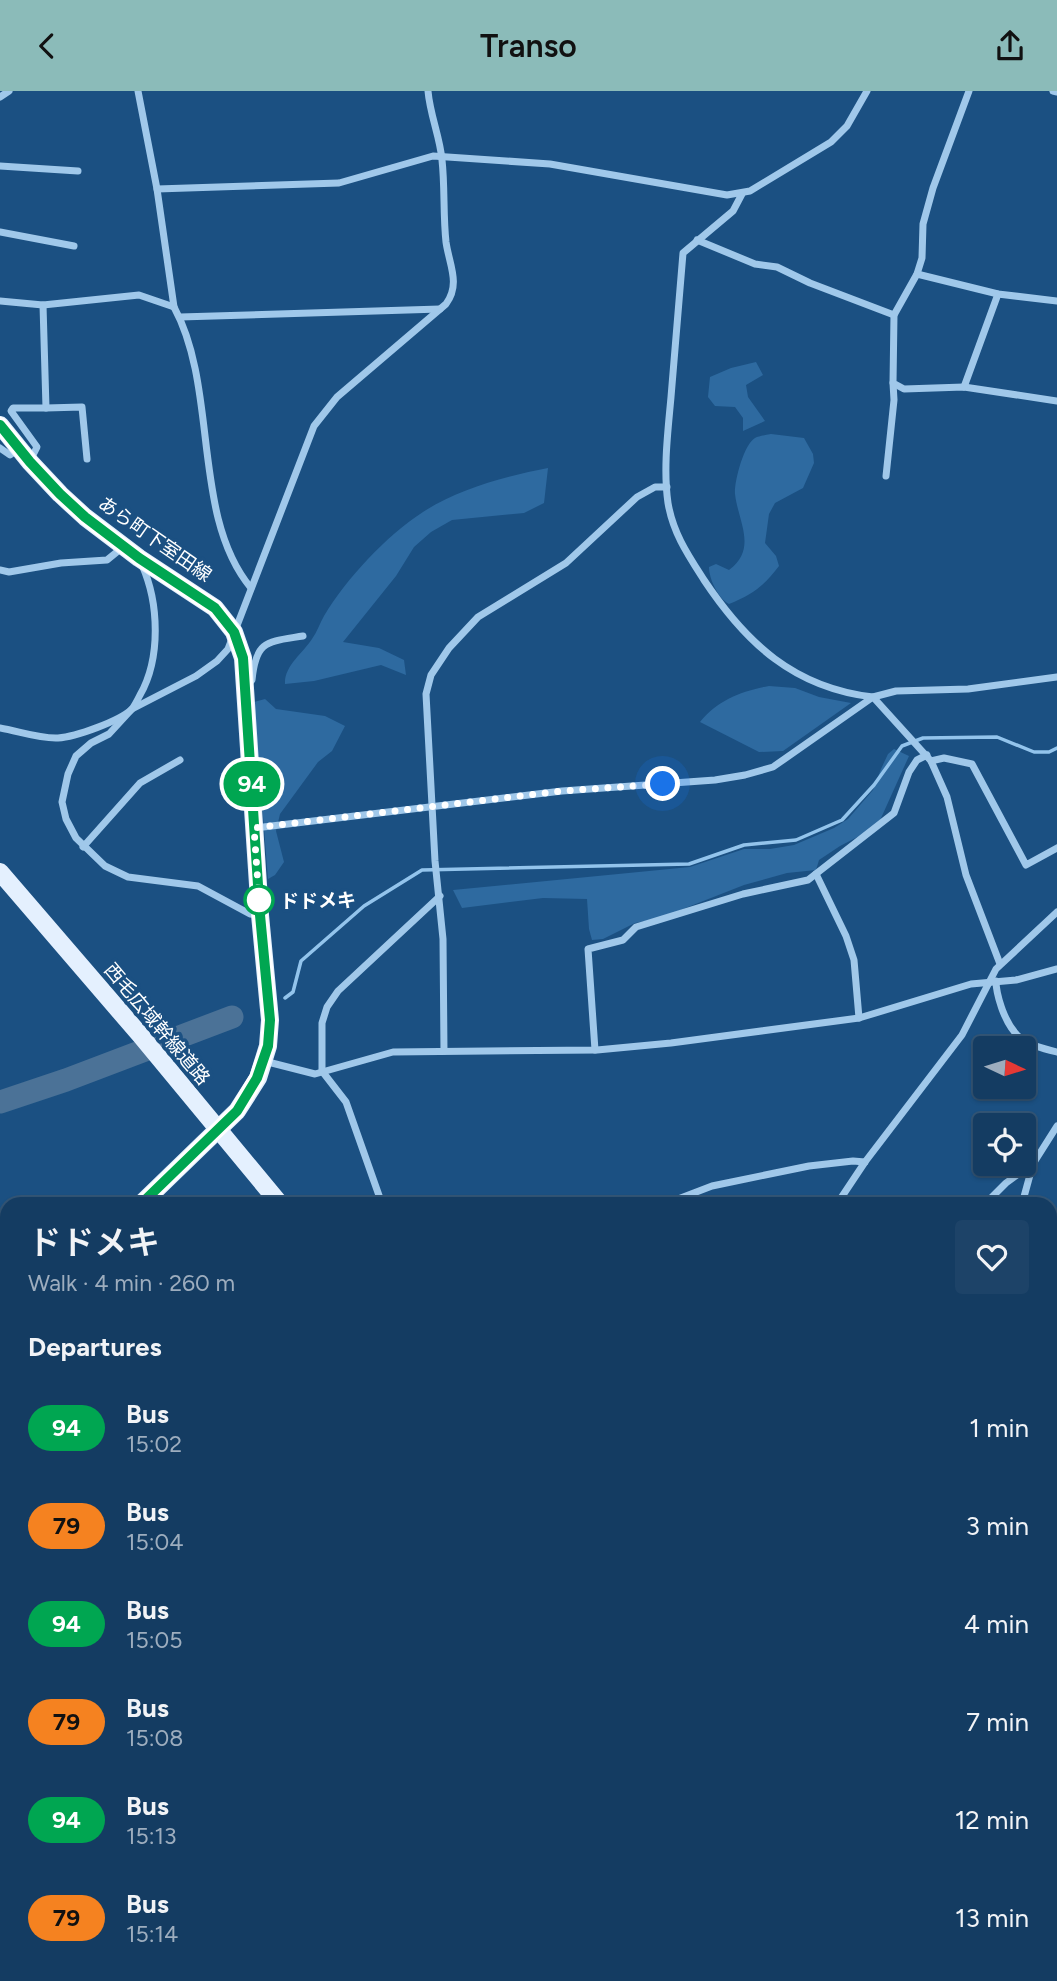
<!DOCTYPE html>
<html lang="en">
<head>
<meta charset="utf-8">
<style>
  body { margin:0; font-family:Figtree,"Noto Sans JP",sans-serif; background:#1d4368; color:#f1f3f6; height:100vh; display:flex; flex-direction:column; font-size:26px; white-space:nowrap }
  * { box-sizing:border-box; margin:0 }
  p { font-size:23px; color:#9dadbe }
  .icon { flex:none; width:38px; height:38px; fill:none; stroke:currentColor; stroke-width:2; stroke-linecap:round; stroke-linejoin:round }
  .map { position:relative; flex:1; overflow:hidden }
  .panel { position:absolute; left:0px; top:1106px; width:1057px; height:784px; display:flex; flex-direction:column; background:#143c62; border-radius:21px 21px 0 0; box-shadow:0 2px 5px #0004,0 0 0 2px #335677 }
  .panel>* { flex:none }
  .badge { padding:0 14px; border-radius:23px; font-size:24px; line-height:46px }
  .needle { width:46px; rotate:94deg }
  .tools { position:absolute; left:973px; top:945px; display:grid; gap:14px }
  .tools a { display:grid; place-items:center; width:63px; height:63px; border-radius:7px; background:#143c62; box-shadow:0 2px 5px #0004,0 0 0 2px #335677; font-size:35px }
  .you { position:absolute; width:35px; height:35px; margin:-18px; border:5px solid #fff; border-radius:50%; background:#1a73e8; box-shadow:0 0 0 10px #1a73e833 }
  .map>.badge { position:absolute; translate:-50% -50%; box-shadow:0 0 0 4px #fff }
  h2 { padding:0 28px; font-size:26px; line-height:63px }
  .round { display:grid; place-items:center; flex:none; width:74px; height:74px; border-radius:7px; background:#1d4368 }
  .overview { display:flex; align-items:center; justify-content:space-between; height:119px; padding:0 28px }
  h1 { font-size:33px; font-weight:600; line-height:52px }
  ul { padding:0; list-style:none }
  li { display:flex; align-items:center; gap:21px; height:98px; padding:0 28px }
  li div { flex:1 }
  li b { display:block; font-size:26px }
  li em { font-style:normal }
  li .badge { min-width:77px; font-weight:700; text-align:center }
  header { display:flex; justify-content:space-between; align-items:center; height:91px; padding:0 28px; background:#8bbbb9; color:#111; font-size:32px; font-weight:600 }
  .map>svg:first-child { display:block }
  .green { fill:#2e6aa0 }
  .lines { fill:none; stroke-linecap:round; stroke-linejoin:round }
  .stream { stroke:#93c4ec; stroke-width:3.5 }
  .river { stroke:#4b7297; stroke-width:23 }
  .street { stroke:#a0c8ea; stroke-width:7 }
  .primary { stroke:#e4f0fe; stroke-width:18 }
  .line-casing { stroke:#fff; stroke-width:16 }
  .line { stroke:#00a651; stroke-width:10 }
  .walk { stroke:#fff; stroke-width:7; stroke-dasharray:0 12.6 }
  .stop-dot { fill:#fff; stroke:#00a651; stroke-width:3.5 }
  .labels { text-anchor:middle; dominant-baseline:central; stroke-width:7; stroke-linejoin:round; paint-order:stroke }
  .street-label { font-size:19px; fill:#fff; stroke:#1b5082 }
  .stop-label { font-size:19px; font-weight:bold; fill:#fff; stroke:#1b5082; text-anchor:start }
</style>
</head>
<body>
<header><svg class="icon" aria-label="back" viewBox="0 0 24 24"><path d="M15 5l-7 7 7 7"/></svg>Transo<svg class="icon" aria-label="share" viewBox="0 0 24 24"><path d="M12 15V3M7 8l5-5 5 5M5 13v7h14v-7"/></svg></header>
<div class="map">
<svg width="1057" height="1890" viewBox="0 0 1057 1890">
  <rect width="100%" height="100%" fill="#1b5082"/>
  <g class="green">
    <polygon points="756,271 763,284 746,294 748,306 765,330 743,340 743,327 735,316 715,315 708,306 710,286 731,277"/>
    <path d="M771,343L804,347L813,363L814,372L803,397L775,412L769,423L765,452L776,465L779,475C764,495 753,503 729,513C718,507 709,488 709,476L716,473L729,479C758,458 738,430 735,403C734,391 744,353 755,347C759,345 766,344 771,343Z"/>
    <path d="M548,377L544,412L524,422L452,429L431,441L414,456L396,485L343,551L379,557L404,569L406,584L381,574L314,590L285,593C284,575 303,562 312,548C317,541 320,532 324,525C347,487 386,445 423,421C458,398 507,385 548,377Z"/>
    <path d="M769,595L795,597L819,606L851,612L783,660L759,661L700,631C718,609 741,600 769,595Z"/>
    <polygon points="265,608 276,618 325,625 345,635 332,660 318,671 280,723 276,740 284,771 275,784 268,788 254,611"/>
    <polygon points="894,658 909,665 877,736 840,755 819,769 816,779 787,782 744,794 660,827 635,832 603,848 592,849 589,838 587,808 543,807 462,817 453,799 690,776 744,758 770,758 794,754 834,737 848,728 873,699 881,678 888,663"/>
    <polygon points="1057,1355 1057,1473 1050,1465 1050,1375"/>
    <path d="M856,1883H1031L1030,1890C998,1885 969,1887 937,1890C903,1890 867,1890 832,1890L844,1889Z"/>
  </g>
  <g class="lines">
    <g class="stream">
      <polyline points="285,907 293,901 301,870 364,815 422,779 689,773 744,754 796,749 842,729 874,694 902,655 923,647 997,646 1034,661 1049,661 1057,657"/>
      <polyline points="1050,1387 1057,1363"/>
    </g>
    <g class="river">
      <polyline points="0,1011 66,989 232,926"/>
      <polyline points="1050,1721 1057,1721"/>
      <polyline points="770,1890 778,1883"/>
    </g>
    <g class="street">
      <path d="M138,0L157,98L174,216C219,299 191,425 251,497"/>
      <polyline points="969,0 933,97 923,133 922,167 917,183 894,224 893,292 904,298 964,296 1057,310"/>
      <polyline points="1053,0 1057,1"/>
      <polyline points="0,6 9,0"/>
      <polyline points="0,75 78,80"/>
      <polyline points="157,98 339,92 433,65 550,73 727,104 750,100 831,51 847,35 867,0"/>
      <path d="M742,103L733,120L683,162C679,210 675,258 671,306C668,340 663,378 668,412C673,442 688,464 704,489C746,552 794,597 873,606L931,670L947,706L966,784L1000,873"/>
      <polyline points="0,141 74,155"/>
      <polyline points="697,149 755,173 777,176 810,192 894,224"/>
      <polyline points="917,183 998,203 1057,210"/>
      <polyline points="0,210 43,214 139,204 174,216"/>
      <polyline points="180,226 440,218"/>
      <polyline points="964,296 998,203"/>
      <polyline points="46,317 82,316 87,368"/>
      <polyline points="0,357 10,364 18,358"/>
      <polyline points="30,370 37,356 11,320 13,317 46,317 43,214"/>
      <polyline points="886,385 894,309 893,292"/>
      <polyline points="0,479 9,481 61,472 107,469 123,456"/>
      <path d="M250,591L252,589C256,549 267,551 303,545"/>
      <path d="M0,637C18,640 40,648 58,647C75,646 120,630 132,618C135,614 138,608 140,604C161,567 159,512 142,474"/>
      <polyline points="931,670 944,667 972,673 1026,774 1057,757"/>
      <polyline points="255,737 562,700 715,689 745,684 773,676 873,606 896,600 968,598 1057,586"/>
      <polyline points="83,756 140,692 180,669"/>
      <polyline points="816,783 846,845 854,869 859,927"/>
      <path d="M259,824L250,823L198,795L128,786L105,775L76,747L66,728L62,711L68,683L76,665L91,652L109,643L132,618L196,585L217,570L228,558L314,335L337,306L446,213C461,193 449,173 446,151C443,124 445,96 442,69C440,46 430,24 428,0"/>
      <path d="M996,890C996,901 999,909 1002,918C1014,950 1026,953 1057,961"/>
      <polyline points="595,959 588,858 623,849 636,836 743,803 808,789 894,722 909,681 917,669 927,664"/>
      <polyline points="444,960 443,848 435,770 426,603 431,584 449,557 478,526 566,472 637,406 655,396 667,396"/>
      <polyline points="264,970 315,983 393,961 597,959 671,952 859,927 971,893 1016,889 1057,878"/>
      <polyline points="382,1113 346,1011 322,980 322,932 327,916 338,900 440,805"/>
      <polyline points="665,1113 712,1095 809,1075 853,1070 865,1071"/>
      <polyline points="837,1113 865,1071 962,944 996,878 1057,821"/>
      <polyline points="985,1113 1006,1092 1032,1073"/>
      <polyline points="1022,1113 1033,1073 1057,1035"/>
      <polyline points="0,1359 7,1362"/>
      <polyline points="0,1377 7,1367"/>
      <polyline points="0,1443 7,1446"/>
      <polyline points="1050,1476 1057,1482"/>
      <polyline points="0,1596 7,1598"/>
      <polyline points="21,1890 22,1883"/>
      <polyline points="117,1890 119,1883"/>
      <polyline points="243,1890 253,1883"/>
      <polyline points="310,1890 318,1883"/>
      <polyline points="518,1890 528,1883"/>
    </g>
    <g class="primary">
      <polyline points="0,334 30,371 60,403 85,426 139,467 215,517 234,541 243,567 260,824 270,929 268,955 258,987 237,1020 141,1113"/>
      <polyline points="0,781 141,945 280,1113"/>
      <polyline points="0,1214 7,1210"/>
      <polyline points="877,1883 882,1890"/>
    </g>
  </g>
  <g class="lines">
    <defs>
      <polyline id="line" points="0,334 30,371 60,403 85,426 139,467 215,517 234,541 243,567 260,824 270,929 268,955 257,987 237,1020 141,1113"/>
    </defs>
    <use href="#line" class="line-casing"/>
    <use href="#line" class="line"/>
    <polyline class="walk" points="259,809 254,737 562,700 663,693"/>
  </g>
  <circle class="stop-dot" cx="259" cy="809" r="14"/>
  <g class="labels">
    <g class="street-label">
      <text transform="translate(155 448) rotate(35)">あら町下室田線</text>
      <text transform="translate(157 933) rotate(50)">西毛広域幹線道路</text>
    </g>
    <g class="stop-label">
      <text x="280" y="809">ドドメキ</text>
    </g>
  </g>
</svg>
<div class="tools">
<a><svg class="needle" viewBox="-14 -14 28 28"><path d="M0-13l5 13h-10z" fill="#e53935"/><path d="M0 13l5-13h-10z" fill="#9dadbe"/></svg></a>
<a><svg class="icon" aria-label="locate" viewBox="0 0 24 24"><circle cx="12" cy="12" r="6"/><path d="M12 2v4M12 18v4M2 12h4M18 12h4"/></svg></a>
</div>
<div class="you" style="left:663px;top:693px"></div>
<b class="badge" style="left:252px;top:693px;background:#00a651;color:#fff">94</b>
<section class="panel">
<div class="overview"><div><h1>ドドメキ</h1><p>Walk · 4 min · 260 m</p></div><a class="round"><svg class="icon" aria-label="heart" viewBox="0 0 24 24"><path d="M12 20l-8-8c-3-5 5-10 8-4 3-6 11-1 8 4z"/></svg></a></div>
<h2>Departures</h2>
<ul>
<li><span class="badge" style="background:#00a651;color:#fff">94</span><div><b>Bus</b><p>15:02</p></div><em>1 min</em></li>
<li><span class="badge" style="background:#f58220;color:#111">79</span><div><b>Bus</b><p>15:04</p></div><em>3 min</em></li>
<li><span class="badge" style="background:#00a651;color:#fff">94</span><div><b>Bus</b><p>15:05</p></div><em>4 min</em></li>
<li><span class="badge" style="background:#f58220;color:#111">79</span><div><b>Bus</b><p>15:08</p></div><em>7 min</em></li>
<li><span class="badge" style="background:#00a651;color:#fff">94</span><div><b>Bus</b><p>15:13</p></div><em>12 min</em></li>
<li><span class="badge" style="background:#f58220;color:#111">79</span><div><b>Bus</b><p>15:14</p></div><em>13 min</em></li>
</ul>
</section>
</div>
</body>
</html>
